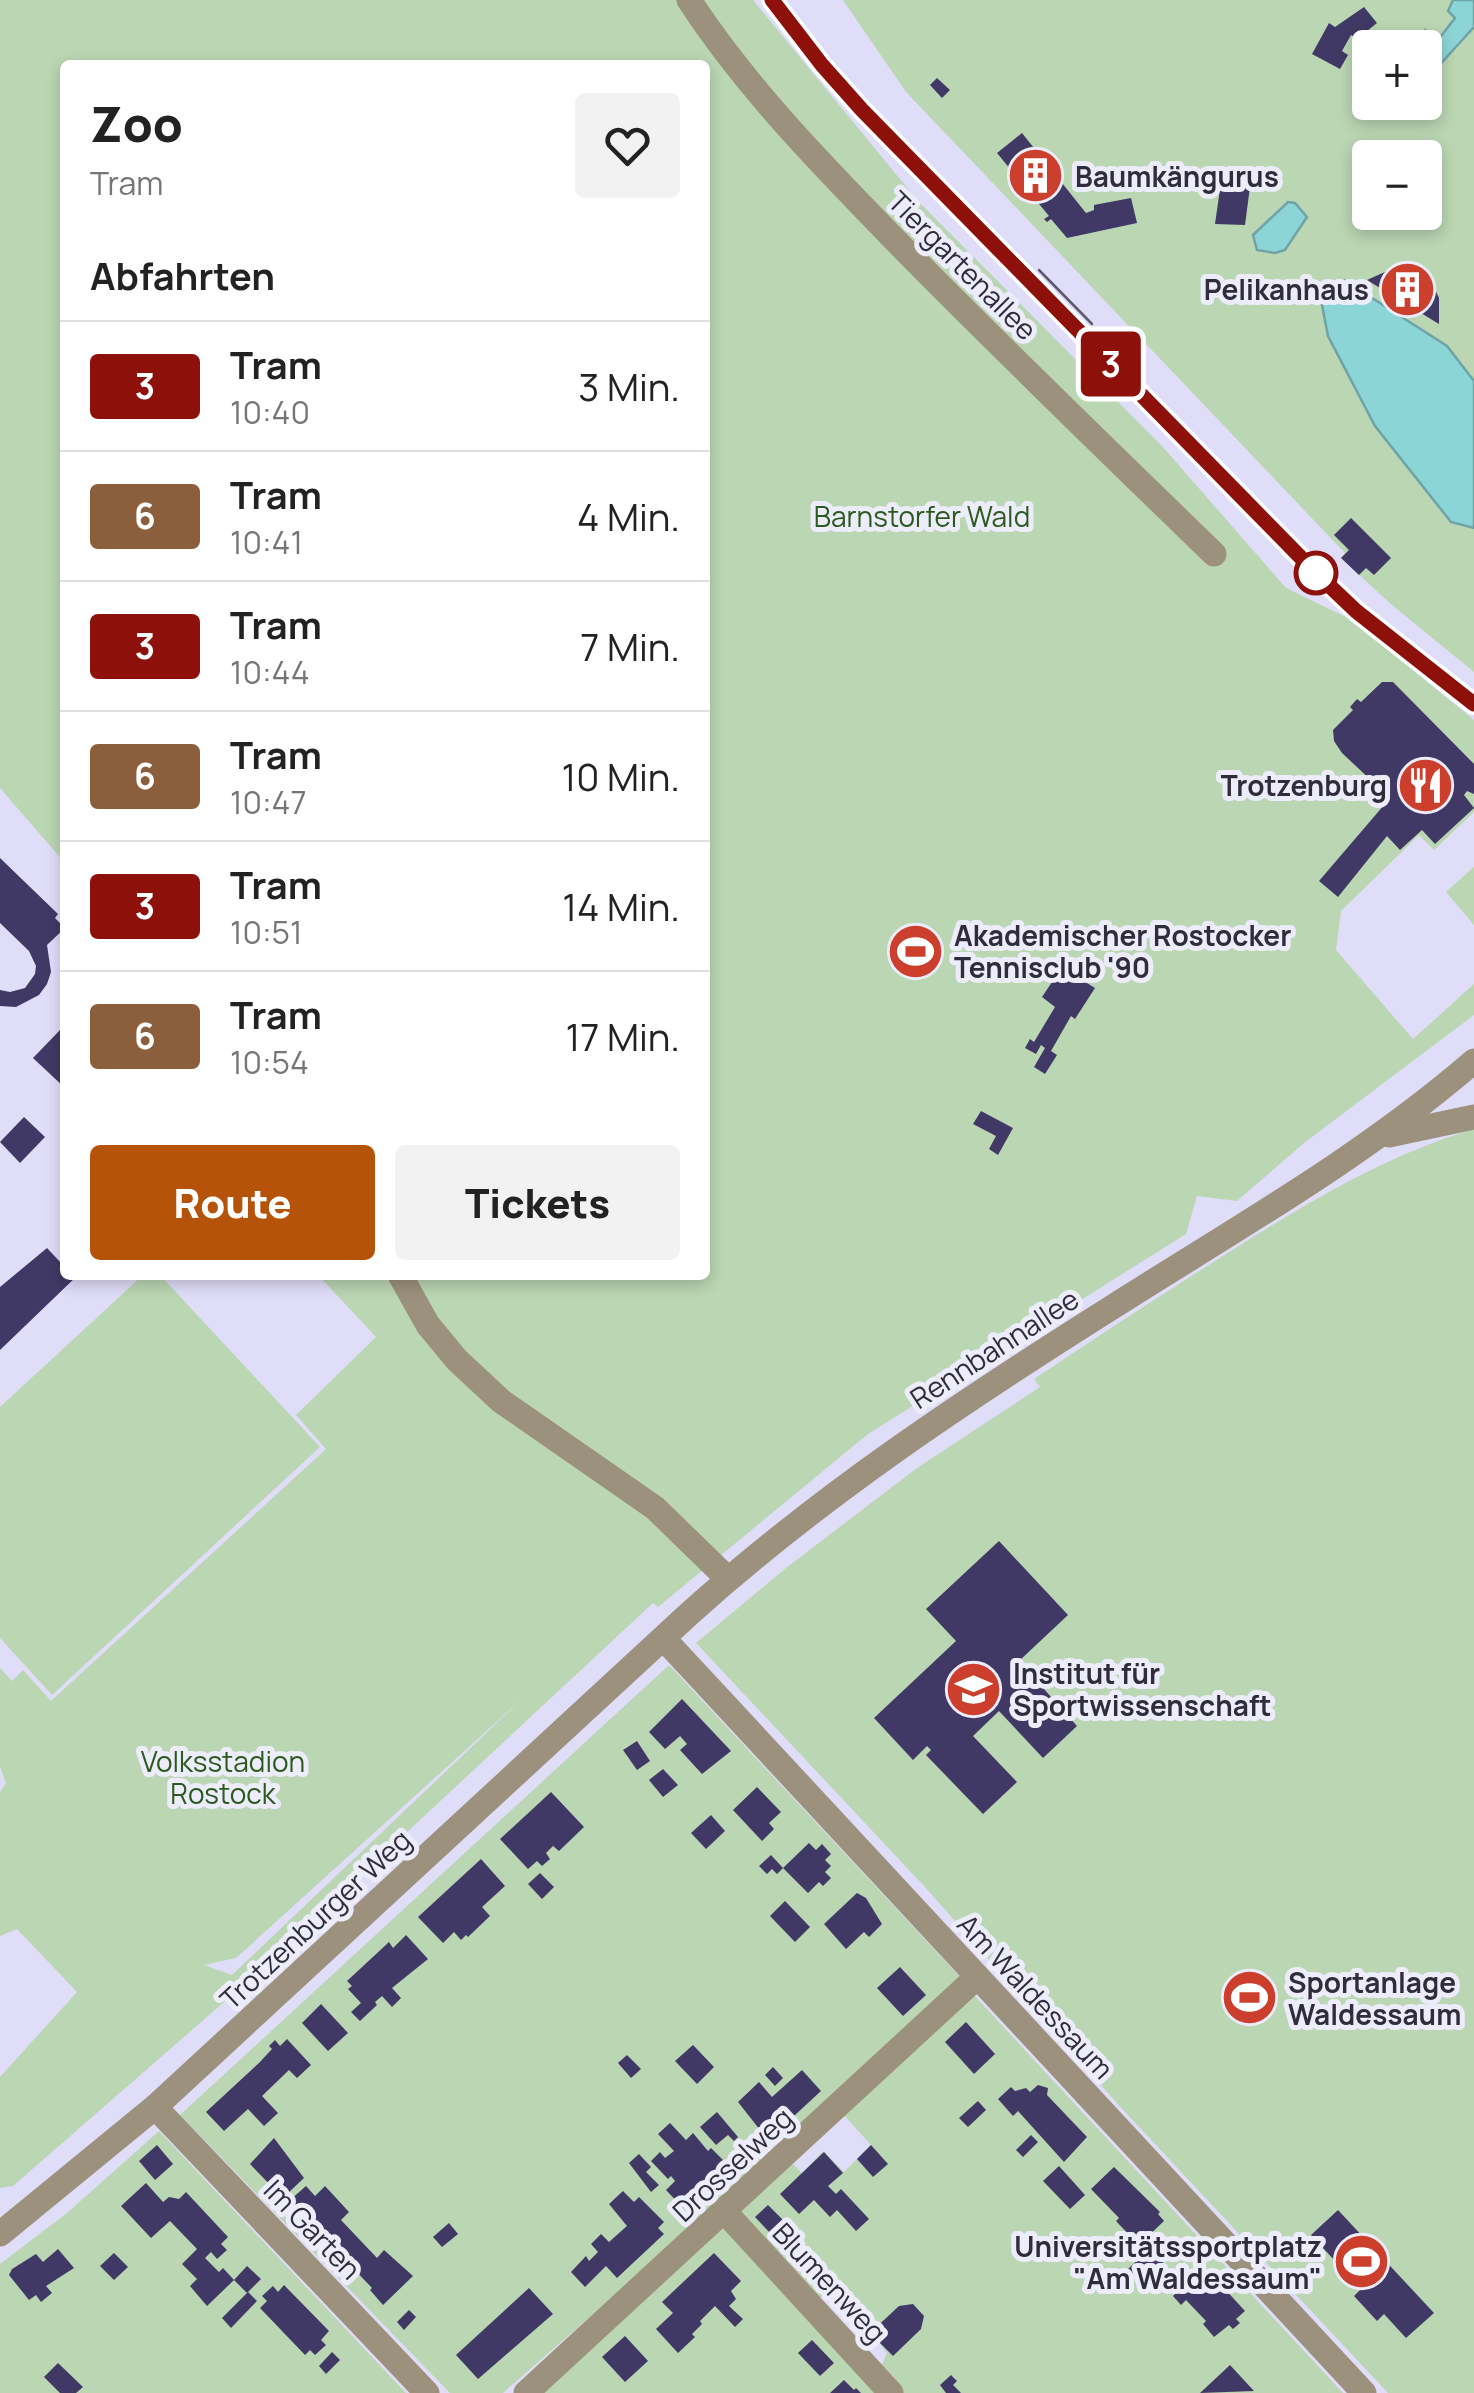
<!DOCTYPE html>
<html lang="de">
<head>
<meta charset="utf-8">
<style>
  body { margin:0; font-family:Manrope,sans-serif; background:#f2f2f2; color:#222; height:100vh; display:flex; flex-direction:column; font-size:38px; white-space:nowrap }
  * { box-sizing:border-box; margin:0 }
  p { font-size:32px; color:#767676 }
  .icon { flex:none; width:55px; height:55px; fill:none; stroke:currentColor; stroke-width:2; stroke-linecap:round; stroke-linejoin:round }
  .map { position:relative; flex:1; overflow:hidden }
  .sheet { position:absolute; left:60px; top:60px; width:650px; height:1220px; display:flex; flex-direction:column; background:#fff; border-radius:10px; box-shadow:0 5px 15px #0003 }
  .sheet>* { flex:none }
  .badge { padding:0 20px; border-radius:8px; font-size:35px; line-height:65px }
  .tools { position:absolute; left:1352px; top:30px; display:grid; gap:20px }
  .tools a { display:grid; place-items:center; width:90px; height:90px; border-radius:10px; background:#fff; box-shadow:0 5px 15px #0003; font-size:50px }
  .map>.badge { position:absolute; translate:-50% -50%; box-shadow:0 0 0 5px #fff }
  h2 { padding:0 30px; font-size:38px; line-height:90px }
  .round { display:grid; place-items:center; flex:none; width:105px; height:105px; border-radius:10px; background:#f2f2f2 }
  .overview { display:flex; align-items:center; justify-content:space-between; height:170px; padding:0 30px }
  h1 { font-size:48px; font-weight:800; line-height:75px }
  .cta { display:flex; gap:20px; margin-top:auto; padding:20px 30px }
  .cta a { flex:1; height:115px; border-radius:10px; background:#b45309; color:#fff; font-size:40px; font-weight:800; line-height:115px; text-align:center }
  .cta a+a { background:#f2f2f2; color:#222 }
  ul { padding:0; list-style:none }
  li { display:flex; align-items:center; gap:30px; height:130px; padding:0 30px; border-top:2px solid #e0e0e0 }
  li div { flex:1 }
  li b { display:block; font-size:38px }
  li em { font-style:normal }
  li .badge { min-width:110px; font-weight:700; text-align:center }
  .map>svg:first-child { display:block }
  .green { fill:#bbd6b3; fill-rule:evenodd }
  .water { fill:#8bd5d6; stroke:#6fa3a8; stroke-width:2.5 }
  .building { fill:#413965 }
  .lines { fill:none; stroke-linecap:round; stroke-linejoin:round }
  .minor { stroke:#9c917c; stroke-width:25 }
  .tram { stroke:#5c5a6c; stroke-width:2.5 }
  .line-casing { stroke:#fff; stroke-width:22 }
  .line { stroke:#8d110a; stroke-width:15 }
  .stop-dot { fill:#fff; stroke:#8d110a; stroke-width:5 }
  .labels { text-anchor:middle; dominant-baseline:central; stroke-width:10; stroke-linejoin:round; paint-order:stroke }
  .poi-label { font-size:28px; font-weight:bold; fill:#2f2d3b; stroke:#edecfa; text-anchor:start }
  .street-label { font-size:28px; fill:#2f2d3b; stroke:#edecfa }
  .park-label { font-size:28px; fill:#2c5a1d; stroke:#edecfa }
</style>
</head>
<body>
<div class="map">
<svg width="1474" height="2393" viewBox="0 0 1474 2393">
  <rect width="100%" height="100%" fill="#e0ddf9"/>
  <g class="green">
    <path d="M0,0H753L918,201L1162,446L1286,588L1350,619L1474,720V812L1434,850L1419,835L1341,911L1336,950L1413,1039L1474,984V1015L1304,1143L1237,1201L1197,1196L1186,1234L868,1434L658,1607L653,1603L231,1996L13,2186L0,2188V2077L77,1992L17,1929L0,1936V1792L6,1783L0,1767V1668L12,1681L23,1670L51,1701L326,1449L296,1415L376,1337L318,1275H705V65H65V863L0,788ZM524,1697L232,1975L204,1965L236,1958Z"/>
    <path d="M843,0H1474V672L1392,605L1341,558L1345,553L906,92ZM1370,48H1425V102H1370ZM1370,158H1425V212H1370Z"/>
    <polygon points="1474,867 1474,925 1446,892"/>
    <path d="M1474,1129V2393H1388L1124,2111L924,1886L696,1643L786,1568L917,1468L1040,1387L1034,1379C1100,1335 1167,1291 1234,1249C1310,1201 1387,1155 1474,1129Z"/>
    <polygon points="143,1275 160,1275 320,1447 52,1695 0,1638 0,1407"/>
    <polygon points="669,1665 960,1977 803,2127 790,2122 756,2153 764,2164 503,2393 450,2393 180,2115"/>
    <polygon points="972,1993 1343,2393 902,2393 895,2386 895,2378 882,2365 887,2353 836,2285 815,2302 736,2214 792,2163 802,2173 823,2151 844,2172 871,2145 842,2113"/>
    <polygon points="159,2131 406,2393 0,2393 0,2264 67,2213"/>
    <polygon points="724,2222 881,2393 541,2393"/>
  </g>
  <g class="water">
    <polygon points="1453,0 1474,0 1474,27 1425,81 1425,48 1413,47 1425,30 1438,40 1455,18 1448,11"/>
    <polygon points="1288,202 1295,203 1307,217 1285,250 1275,253 1257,250 1253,235"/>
    <polygon points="1344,280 1447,346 1474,381 1474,528 1451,522 1375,426 1328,336 1321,300"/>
  </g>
  <g class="building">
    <polygon points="1364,7 1377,23 1357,39 1351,35 1342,51 1348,55 1340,69 1312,54 1329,23 1335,27"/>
    <polygon points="937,78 950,90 942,98 930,85"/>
    <polygon points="1022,133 1086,213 1094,210 1094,205 1131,198 1137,223 1067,238 1051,219 1047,222 1044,219 1049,216 997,153"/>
    <polygon points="1222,175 1251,179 1245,225 1215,224"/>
    <polygon points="1396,267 1416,269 1430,279 1439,298 1439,324 1367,280"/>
    <polygon points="1351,518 1391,558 1374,575 1366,568 1359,575 1341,558 1349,550 1334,535"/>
    <polygon points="1382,682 1393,682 1474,764 1474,794 1467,791 1464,795 1474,808 1435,844 1422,830 1400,850 1387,836 1338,897 1319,881 1390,798 1342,753 1334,741 1333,730 1353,710 1350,707 1357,699 1361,702"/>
    <polygon points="0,858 58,914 55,918 65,928 47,945 51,972 47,984 39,995 16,1007 0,1006 0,990 10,992 25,988 35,974 36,966 29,951 0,923"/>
    <polygon points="1064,969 1095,988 1075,1019 1071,1016 1051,1051 1057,1055 1045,1074 1034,1067 1045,1048 1041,1045 1036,1054 1025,1048 1030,1039 1034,1042 1055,1007 1042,997 1060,970"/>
    <polygon points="61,1029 65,1033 65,1088 33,1058"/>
    <polygon points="981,1111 1013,1128 998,1155 989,1149 996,1136 973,1124"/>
    <polygon points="24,1117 45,1137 20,1163 0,1142"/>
    <polygon points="47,1248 62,1264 65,1261 65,1275 78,1275 0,1350 0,1287"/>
    <polygon points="999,1541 1068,1615 1019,1661 1077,1726 1043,1758 999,1711 973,1736 1017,1782 983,1814 926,1755 931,1750 927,1746 913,1760 874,1718 956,1641 926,1609"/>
    <polygon points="682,1699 731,1751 702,1774 680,1750 687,1744 680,1736 665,1749 649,1732"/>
    <polygon points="637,1741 650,1761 637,1770 623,1750"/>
    <polygon points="663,1769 678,1785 663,1797 649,1780"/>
    <polygon points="757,1787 781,1812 769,1823 774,1829 762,1841 733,1810"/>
    <polygon points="551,1792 584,1827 559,1851 553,1846 546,1853 550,1859 542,1866 537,1861 528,1869 500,1839"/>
    <polygon points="711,1815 725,1831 706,1849 691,1833"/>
    <polygon points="809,1843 816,1850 822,1844 831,1854 825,1860 831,1866 825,1872 831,1878 823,1886 819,1882 808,1893 783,1868 777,1874 772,1869 767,1874 759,1866 771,1855 783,1868"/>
    <polygon points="481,1859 505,1886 482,1907 490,1916 468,1937 466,1935 461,1940 454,1932 443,1943 418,1917"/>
    <polygon points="540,1873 554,1887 542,1899 528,1884"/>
    <polygon points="857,1893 866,1898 882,1924 869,1937 864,1932 846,1949 824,1924"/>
    <polygon points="785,1901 810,1927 795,1942 770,1916"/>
    <polygon points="406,1935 428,1959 392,1988 401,1998 392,2007 382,1996 375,2002 377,2005 360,2021 351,2012 361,2003 348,1989 352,1986 347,1981 389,1942 393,1948"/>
    <polygon points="900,1967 926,1995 903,2016 877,1988"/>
    <polygon points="321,2004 348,2033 328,2051 302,2023"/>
    <polygon points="966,2022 995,2054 974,2074 945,2042"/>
    <polygon points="287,2039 311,2065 297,2078 289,2070 262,2096 278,2113 264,2126 248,2109 224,2131 206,2112 259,2063 272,2049 269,2046 275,2040 280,2046"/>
    <polygon points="693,2045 714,2067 697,2084 675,2061"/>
    <polygon points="627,2055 641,2069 631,2078 618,2063"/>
    <polygon points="773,2067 783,2078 775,2086 765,2075"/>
    <polygon points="802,2070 821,2091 768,2140 738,2102 759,2082 772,2097"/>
    <polygon points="1038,2085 1048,2088 1047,2095 1087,2137 1064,2162 1018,2111 1013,2116 998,2099 1011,2087 1015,2091 1026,2088 1030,2092"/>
    <polygon points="978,2101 986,2110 968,2127 959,2118"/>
    <polygon points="717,2112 738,2137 734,2141 728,2135 716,2145 700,2127"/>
    <polygon points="670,2123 686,2140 693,2133 708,2151 711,2148 729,2166 683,2208 666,2190 675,2181 671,2176 668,2179 651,2161 660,2152 665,2158 674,2151 658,2134"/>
    <polygon points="1031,2135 1038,2142 1023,2157 1016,2150"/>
    <polygon points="274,2138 304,2178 287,2194 280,2185 275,2190 250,2164"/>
    <polygon points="157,2145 173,2164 155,2180 139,2161"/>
    <polygon points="871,2145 888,2164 873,2177 857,2159"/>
    <polygon points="824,2152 843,2173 828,2186 836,2194 841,2189 869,2219 856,2231 837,2210 830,2217 814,2200 799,2214 780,2194"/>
    <polygon points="639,2154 651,2167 646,2172 659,2185 651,2192 629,2163"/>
    <polygon points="1059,2166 1085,2195 1070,2209 1043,2181"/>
    <polygon points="1114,2167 1160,2212 1158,2214 1164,2221 1141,2243 1134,2236 1132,2238 1116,2221 1119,2218 1091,2189"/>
    <polygon points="146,2183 163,2202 169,2197 179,2199 186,2192 228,2237 221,2244 227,2250 217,2259 211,2252 205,2258 219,2272 223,2268 234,2280 247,2266 261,2279 247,2293 234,2280 207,2306 190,2286 197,2279 182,2264 197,2249 170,2221 151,2238 121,2206"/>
    <polygon points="306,2186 315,2196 325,2186 349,2212 341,2220 377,2258 384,2250 413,2276 383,2305 370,2290 372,2288 289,2201"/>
    <polygon points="623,2191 634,2202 639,2197 664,2222 658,2228 664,2234 617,2278 606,2266 585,2287 571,2272 586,2256 589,2261 598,2252 591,2244 601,2234 609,2242 627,2226 609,2204"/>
    <polygon points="768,2205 785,2222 771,2234 755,2217"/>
    <polygon points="1338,2210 1434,2313 1406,2338 1384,2314 1377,2321 1354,2296 1361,2289 1311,2235"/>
    <polygon points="449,2223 458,2234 442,2247 433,2237"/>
    <polygon points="1150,2248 1167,2267 1154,2279 1146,2271 1138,2279 1128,2269"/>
    <polygon points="58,2249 74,2268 46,2286 52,2293 41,2302 36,2295 29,2300 9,2275 12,2269 36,2254 43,2262"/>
    <polygon points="114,2253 128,2267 114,2280 100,2266"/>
    <polygon points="714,2253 741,2281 731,2291 736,2299 729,2306 743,2319 735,2327 715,2306 700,2321 702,2324 692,2334 695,2337 678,2353 656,2329 673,2313 662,2302"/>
    <polygon points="1201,2263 1245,2311 1236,2319 1240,2323 1233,2329 1229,2325 1214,2337 1203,2324 1206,2321 1186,2300 1181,2305 1173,2296 1178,2291 1175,2288"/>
    <polygon points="284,2285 329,2331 321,2340 326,2345 315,2355 310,2350 305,2355 260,2308 267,2301 262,2296 273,2286 278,2292"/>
    <polygon points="529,2288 553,2314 478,2379 456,2355"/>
    <polygon points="248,2292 257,2301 231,2328 222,2318"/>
    <polygon points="913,2304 924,2316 921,2329 893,2356 870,2333 899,2306"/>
    <polygon points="409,2310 416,2317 404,2330 397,2322"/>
    <polygon points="625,2336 648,2361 625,2382 602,2357"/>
    <polygon points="812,2340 834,2363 820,2376 798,2353"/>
    <polygon points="332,2352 340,2360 326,2374 319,2366"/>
    <polygon points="58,2363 83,2387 76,2393 60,2393 44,2377"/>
    <polygon points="1230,2365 1254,2391 1200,2393"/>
    <polygon points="951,2375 957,2381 953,2385 961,2393 946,2393 940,2385"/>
    <polygon points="844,2380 854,2390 856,2388 861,2393 830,2393"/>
  </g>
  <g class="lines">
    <g class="minor">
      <path d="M689,0C747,89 824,167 898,243C1002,349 1108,451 1214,554"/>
      <polyline points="1389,1135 1474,1117"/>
      <polyline points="400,1275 428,1325 457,1360 501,1401 655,1508 728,1579"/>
      <polyline points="664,1639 1364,2393"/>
      <polyline points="155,2107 427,2393"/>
      <polyline points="725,2212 891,2393"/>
      <path d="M0,2234L155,2107L689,1614C820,1496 962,1402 1111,1308C1235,1229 1363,1157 1474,1061"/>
      <polyline points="526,2393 977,1977"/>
    </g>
    <g class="tram">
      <polyline points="772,0 822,65 862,109 1316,573 1356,611 1474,704"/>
      <polyline points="1039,270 1092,324"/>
    </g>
  </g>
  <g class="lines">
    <defs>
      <polyline id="line" points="772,0 822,65 862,110 1316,573 1356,611 1474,704"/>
    </defs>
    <use href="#line" class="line-casing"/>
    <use href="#line" class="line"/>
  </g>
  <defs>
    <symbol id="building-disc" viewBox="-11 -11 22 22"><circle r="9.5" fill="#cb3f2c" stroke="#edecfa"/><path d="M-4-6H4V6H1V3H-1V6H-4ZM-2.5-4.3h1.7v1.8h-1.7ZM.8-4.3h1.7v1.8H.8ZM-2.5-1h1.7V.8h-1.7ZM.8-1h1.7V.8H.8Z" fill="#fff"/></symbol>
    <symbol id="restaurant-disc" viewBox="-11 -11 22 22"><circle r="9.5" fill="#cb3f2c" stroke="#edecfa"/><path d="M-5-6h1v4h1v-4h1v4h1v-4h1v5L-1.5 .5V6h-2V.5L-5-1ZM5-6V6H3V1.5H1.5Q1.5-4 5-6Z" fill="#fff"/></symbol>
    <symbol id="stadium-disc" viewBox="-11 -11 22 22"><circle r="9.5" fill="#cb3f2c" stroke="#edecfa"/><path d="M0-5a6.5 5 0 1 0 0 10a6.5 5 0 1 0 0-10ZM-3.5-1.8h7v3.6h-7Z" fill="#fff"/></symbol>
    <symbol id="university-disc" viewBox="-11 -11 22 22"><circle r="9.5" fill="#cb3f2c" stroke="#edecfa"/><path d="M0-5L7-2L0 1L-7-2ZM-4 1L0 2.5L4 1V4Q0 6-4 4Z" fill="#fff"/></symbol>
  </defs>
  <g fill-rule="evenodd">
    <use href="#building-disc" x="1004" y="144" width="63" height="63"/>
    <use href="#building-disc" x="1376" y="258" width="63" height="63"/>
    <use href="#restaurant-disc" x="1394" y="754" width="63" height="63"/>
    <use href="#stadium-disc" x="884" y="920" width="63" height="63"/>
    <use href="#university-disc" x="942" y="1658" width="63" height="63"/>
    <use href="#stadium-disc" x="1218" y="1966" width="63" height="63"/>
    <use href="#stadium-disc" x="1330" y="2230" width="63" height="63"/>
  </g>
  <circle class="stop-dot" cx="1316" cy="573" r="20"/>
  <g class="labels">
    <g class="poi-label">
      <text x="1075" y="176">Baumkängurus</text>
      <text x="1369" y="289" text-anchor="end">Pelikanhaus</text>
      <text x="1387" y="785" text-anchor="end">Trotzenburg</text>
      <text x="954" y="935">Akademischer Rostocker<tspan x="954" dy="32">Tennisclub '90</tspan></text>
      <text x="1013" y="1673">Institut für<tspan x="1013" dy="32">Sportwissenschaft</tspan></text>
      <text x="1288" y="1982">Sportanlage<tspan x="1288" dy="32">Waldessaum</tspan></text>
      <text x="1322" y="2246" text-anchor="end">Universitätssportplatz<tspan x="1322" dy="32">"Am Waldessaum"</tspan></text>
    </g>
    <g class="street-label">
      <text transform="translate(963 265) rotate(45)">Tiergartenallee</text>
      <text transform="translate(994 1348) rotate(-33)">Rennbahnallee</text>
      <text transform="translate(315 1919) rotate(-43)">Trotzenburger Weg</text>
      <text transform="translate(1036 1996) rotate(47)">Am Waldessaum</text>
      <text transform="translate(732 2164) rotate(-43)">Drosselweg</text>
      <text transform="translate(313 2229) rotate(46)">Im Garten</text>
      <text transform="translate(830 2282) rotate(47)">Blumenweg</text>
    </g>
    <g class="park-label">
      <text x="922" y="516">Barnstorfer Wald</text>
      <text x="223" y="1761">Volksstadion<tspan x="223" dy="32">Rostock</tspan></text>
    </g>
  </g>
</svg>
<div class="tools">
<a>+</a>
<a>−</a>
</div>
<b class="badge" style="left:1111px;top:364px;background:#8d110a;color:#fff">3</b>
<section class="sheet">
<div class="overview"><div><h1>Zoo</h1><p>Tram</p></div><a class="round"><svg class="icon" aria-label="heart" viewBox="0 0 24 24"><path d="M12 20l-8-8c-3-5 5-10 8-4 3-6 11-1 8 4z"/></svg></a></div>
<h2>Abfahrten</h2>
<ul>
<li><span class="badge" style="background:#8d110a;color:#fff">3</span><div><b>Tram</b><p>10:40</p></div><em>3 Min.</em></li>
<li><span class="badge" style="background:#8b5e3c;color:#fff">6</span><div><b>Tram</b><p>10:41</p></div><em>4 Min.</em></li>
<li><span class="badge" style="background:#8d110a;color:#fff">3</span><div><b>Tram</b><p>10:44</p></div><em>7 Min.</em></li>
<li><span class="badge" style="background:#8b5e3c;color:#fff">6</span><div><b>Tram</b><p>10:47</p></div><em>10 Min.</em></li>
<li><span class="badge" style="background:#8d110a;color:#fff">3</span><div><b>Tram</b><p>10:51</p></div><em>14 Min.</em></li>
<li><span class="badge" style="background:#8b5e3c;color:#fff">6</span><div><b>Tram</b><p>10:54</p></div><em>17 Min.</em></li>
</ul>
<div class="cta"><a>Route</a><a>Tickets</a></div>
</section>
</div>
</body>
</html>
